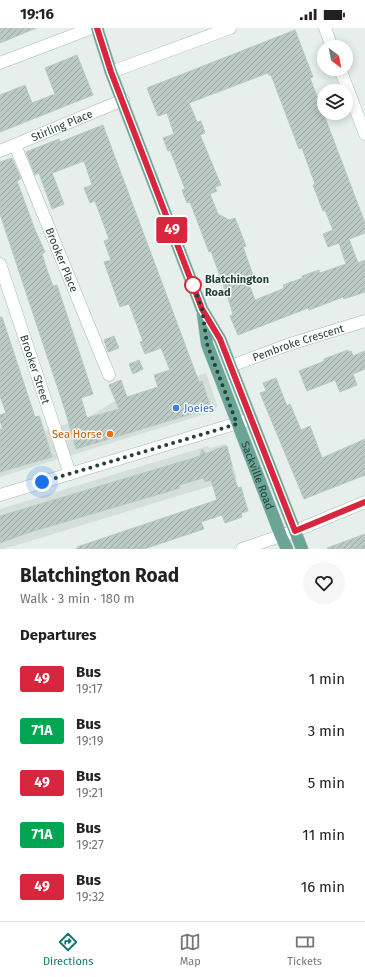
<!DOCTYPE html>
<html lang="en">
<head>
<meta charset="utf-8">
<style>
  body { margin:0; font-family:"Fira Sans",sans-serif; background:#f6f6f6; color:#222; height:100vh; display:flex; flex-direction:column; font-size:15px; white-space:nowrap }
  * { box-sizing:border-box; margin:0 }
  p { font-size:13px; color:#767676 }
  .icon { flex:none; width:22px; height:22px; fill:none; stroke:currentColor; stroke-width:2; stroke-linecap:round; stroke-linejoin:round }
  .map { position:relative; height:521px; overflow:hidden }
  .details { display:flex; flex-direction:column; background:#fff; flex:1 }
  .details>* { flex:none }
  .badge { padding:0 8px; border-radius:3px; font-size:14px; line-height:26px }
  .needle { width:26px; rotate:148deg }
  .controls { position:absolute; left:317px; top:12px; display:grid; gap:8px }
  .controls a { display:grid; place-items:center; width:36px; height:36px; border-radius:50%; background:#fff; box-shadow:0 2px 10px #0003; font-size:20px }
  .you { position:absolute; width:20px; height:20px; margin:-10px; border:3px solid #fff; border-radius:50%; background:#1a73e8; box-shadow:0 0 0 6px #1a73e833 }
  .map>.badge { position:absolute; translate:-50% -50%; box-shadow:0 0 0 2px #fff }
  h2 { padding:0 20px; font-size:15px; line-height:36px }
  .round { display:grid; place-items:center; flex:none; width:42px; height:42px; border-radius:21px; background:#f6f6f6 }
  .headline { display:flex; align-items:center; justify-content:space-between; height:68px; padding:0 20px }
  h1 { font-size:19px; font-weight:700; line-height:30px }
  ul { padding:0; list-style:none }
  li { display:flex; align-items:center; gap:12px; height:52px; padding:0 20px }
  li div { flex:1 }
  li b { display:block; font-size:15px }
  li em { font-style:normal }
  li .badge { min-width:44px; font-weight:700; text-align:center }
  .status { display:flex; justify-content:space-between; align-items:center; height:28px; padding:0 20px; background:#fff; direction:ltr }
  .status svg { height:11px; fill:currentColor }
  .tab-bar { display:flex; justify-content:space-around; align-items:center; height:56px; border-top:1px solid #e0e0e0; background:#fff; font-size:11px; color:#767676 }
  .tab-bar a { display:grid; justify-items:center; gap:2px }
  .tab-bar .on { color:#0f766e }
  .map>svg:first-child { display:block }
  .built { fill:#d4dfda }
  .building { fill:url(#building-hatch); stroke:#b8c9c2; fill-rule:evenodd }
  .lines { fill:none; stroke-linecap:round; stroke-linejoin:round }
  .street-casing { stroke:#a8b8b2; stroke-width:13 }
  .secondary-casing { stroke:#a4bbb3; stroke-width:13 }
  .primary-casing { stroke:#c2cac8; stroke-width:13 }
  .street { stroke:#fff; stroke-width:12 }
  .secondary { stroke:#fff; stroke-width:12 }
  .primary { stroke:#6aa596; stroke-width:12 }
  .line-casing { stroke:#fff; stroke-width:9 }
  .line { stroke:#d7263d; stroke-width:6 }
  .walk { stroke:#24423a; stroke-width:4; stroke-dasharray:0 7.2 }
  .stop-dot { fill:#fff; stroke:#d7263d; stroke-width:2 }
  .shop-dot { fill:#3f7fe0; stroke:#f7fbf9; stroke-width:1.5 }
  .food-dot { fill:#e8710a; stroke:#f7fbf9; stroke-width:1.5 }
  .labels { text-anchor:middle; dominant-baseline:central; stroke-width:3; stroke-linejoin:round; paint-order:stroke }
  .street-label { font-size:11px; fill:#24423a; stroke:#f7fbf9 }
  .stop-label { font-size:11px; font-weight:bold; fill:#24423a; stroke:#f7fbf9; text-anchor:start }
  .shop-label { font-size:11px; fill:#366cbe; stroke:#f7fbf9; text-anchor:start }
  .food-label { font-size:11px; fill:#c56008; stroke:#f7fbf9; text-anchor:end }
</style>
</head>
<body>
<div class="status"><b>19:16</b><svg viewBox="0 0 49 12"><path d="M0 12V9h3v3zM5 12V6h3v6zM10 12V3h3v9zM15 12V0h3v12zM26 1h20v11H26zM47 4h2v5h-2z"/></svg></div>
<div class="map">
<svg width="365" height="521" viewBox="0 0 365 521">
  <defs>
    <pattern id="building-hatch" width="6" height="6" patternUnits="userSpaceOnUse"><rect width="6" height="6" fill="#bbcac4"/><path d="M-1 1l2-2M0 6l6-6M5 7l2-2" fill="none" stroke="#98a6a0"/></pattern>
  </defs>
  <rect width="100%" height="100%" fill="#e6efeb"/>
  <g class="built">
    <polygon points="206,345 217,377 215,382 212,384 0,449 0,399 40,387 45,403 88,389 115,373"/>
    <polygon points="226,416 237,450 4,521 0,521 0,481 208,418 209,420"/>
  </g>
  <g class="building">
    <polygon points="0,0 36,0 0,15"/>
    <path d="M295,2L313,49L310,50L365,195V205L349,211L358,235L365,232V264L344,271L343,269L309,282L308,280L238,307L230,288L233,287L231,279L211,223L209,224L190,174L187,175L182,162L185,161L170,122L168,123L163,110L174,106L167,85L158,88L147,60ZM268,45L269,47H271L299,121L302,120L315,156L313,157L323,183L325,182L333,202L323,206L328,219L339,215L346,236L320,245L319,242L302,248L303,250L283,257L284,260L280,262L255,272L247,250L253,247L243,219L246,218L235,190L229,192L218,186L210,166L217,163L215,159L221,157L200,107L205,105L201,93L197,94L189,75Z"/>
    <polygon points="77,27 93,67 0,104 0,67 25,57 32,75 55,66 45,40"/>
    <polygon points="103,97 199,354 202,353 211,380 76,421 65,382 0,186 0,134 12,130 21,151 17,153 35,202 45,224 42,226 47,242 53,258 57,257 93,366 81,370 87,390 119,381 109,357 121,352 127,369 158,359 154,347 170,342 161,320 145,326 140,314 143,313 129,276 120,279 104,234 111,232 104,213 109,211 95,173 90,175 84,160 92,157 84,133 52,145 64,176 52,181 39,145 35,147 26,124 59,111 60,114"/>
    <polygon points="0,289 2,289 35,389 39,388 52,429 0,444 0,402 3,401 0,393 0,387 6,385 0,368"/>
    <polygon points="114,308 119,320 108,324 104,312"/>
    <polygon points="348,322 348,324 351,323 353,328 365,323 365,341 353,346 357,357 340,364 335,352 307,363 299,343 322,334 324,333 324,331"/>
    <polygon points="139,332 143,341 133,346 129,336"/>
    <polygon points="276,350 287,378 290,376 301,402 310,398 322,430 365,411 365,447 304,471 260,365 266,363 263,355"/>
    <polygon points="227,418 232,438 231,440 238,460 241,459 248,483 241,485 242,489 225,495 222,487 201,494 204,501 144,521 77,521 77,519 217,472 211,452 205,454 203,450 179,457 180,460 27,505 0,515 0,488 200,428 202,421 206,426 217,421"/>
    <polygon points="365,506 365,521 328,521 327,520"/>
  </g>
  <g class="lines">
    <defs>
      <g id="street">
        <polyline points="325,0 332,19"/>
        <polyline points="0,35 92,0"/>
        <polyline points="340,41 365,106"/>
        <polyline points="111,44 230,0"/>
        <path id="s1" d="M15,117L109,347"/>
        <path id="s2" d="M0,123L123,72"/>
        <path id="s3" d="M0,236L70,446"/>
        <path id="s4" d="M231,338L290,316L365,293"/>
        <polyline points="242,521 295,503"/>
      </g>
      <g id="secondary">
        <polyline points="0,467 251,391"/>
        <polyline points="295,503 365,474"/>
      </g>
      <g id="primary">
        <polyline points="97,0 111,44 202,281 220,311 302,521"/>
        <path id="s5" d="M203,286L207,316L281,508L287,521"/>
      </g>
    </defs>
    <use href="#street" class="street-casing"/>
    <use href="#secondary" class="secondary-casing"/>
    <use href="#primary" class="primary-casing"/>
    <use href="#street" class="street"/>
    <use href="#secondary" class="secondary"/>
    <use href="#primary" class="primary"/>
  </g>
  <g class="lines">
    <defs>
      <polyline id="line" points="97,0 111,44 202,281 220,311 295,503 365,474"/>
    </defs>
    <use href="#line" class="line-casing"/>
    <use href="#line" class="line"/>
    <polyline class="walk" points="42,454 237,396 207,316 202,281 191,251 193,257"/>
  </g>
  <circle class="stop-dot" cx="193" cy="257" r="8"/>
  <circle class="shop-dot" cx="176" cy="380" r="4"/>
  <circle class="food-dot" cx="110" cy="406" r="4"/>
  <g class="labels">
    <g class="street-label">
      <text stroke="none"><textPath href="#s2" startOffset="67">Stirling Place</textPath></text>
      <text stroke="none"><textPath href="#s1" startOffset="124">Brooker Place</textPath></text>
      <text stroke="none"><textPath href="#s4" startOffset="71">Pembroke Crescent</textPath></text>
      <text stroke="none"><textPath href="#s3" startOffset="111">Brooker Street</textPath></text>
      <text stroke="none"><textPath href="#s5" startOffset="171">Sackville Road</textPath></text>
    </g>
    <g class="stop-label">
      <text x="205" y="251">Blatchington<tspan x="205" dy="13">Road</tspan></text>
    </g>
    <g class="shop-label">
      <text x="184" y="380">Joeies</text>
    </g>
    <g class="food-label">
      <text x="102" y="406">Sea Horse</text>
    </g>
  </g>
</svg>
<div class="controls">
<a><svg class="needle" viewBox="-14 -14 28 28"><path d="M0-13l5 13h-10z" fill="#e53935"/><path d="M0 13l5-13h-10z" fill="#767676"/></svg></a>
<a><svg class="icon" aria-label="layers" viewBox="0 0 24 24"><path d="M12 4l9 5-9 5-9-5zM3 14l9 5 9-5"/></svg></a>
</div>
<div class="you" style="left:42px;top:454px"></div>
<b class="badge" style="left:172px;top:202px;background:#d7263d;color:#fff">49</b>
</div>
<section class="details">
<div class="headline"><div><h1>Blatchington Road</h1><p>Walk · 3 min · 180 m</p></div><a class="round"><svg class="icon" aria-label="heart" viewBox="0 0 24 24"><path d="M12 20l-8-8c-3-5 5-10 8-4 3-6 11-1 8 4z"/></svg></a></div>
<h2>Departures</h2>
<ul>
<li><span class="badge" style="background:#d7263d;color:#fff">49</span><div><b>Bus</b><p>19:17</p></div><em>1 min</em></li>
<li><span class="badge" style="background:#00a651;color:#fff">71A</span><div><b>Bus</b><p>19:19</p></div><em>3 min</em></li>
<li><span class="badge" style="background:#d7263d;color:#fff">49</span><div><b>Bus</b><p>19:21</p></div><em>5 min</em></li>
<li><span class="badge" style="background:#00a651;color:#fff">71A</span><div><b>Bus</b><p>19:27</p></div><em>11 min</em></li>
<li><span class="badge" style="background:#d7263d;color:#fff">49</span><div><b>Bus</b><p>19:32</p></div><em>16 min</em></li>
</ul>
</section>
<nav class="tab-bar">
<a class="on"><svg class="icon" aria-label="directions" viewBox="0 0 24 24"><path d="M12 3l9 9-9 9-9-9zM9 14v-3h6M13 9l2 2-2 2"/></svg>Directions</a>
<a><svg class="icon" aria-label="map" viewBox="0 0 24 24"><path d="M3 6l6-2 6 2 6-2v14l-6 2-6-2-6 2zM9 4v14M15 6v14"/></svg>Map</a>
<a><svg class="icon" aria-label="tickets" viewBox="0 0 24 24"><path d="M3 7h18v10H3zM15 7v10"/></svg>Tickets</a>
</nav>
</body>
</html>
